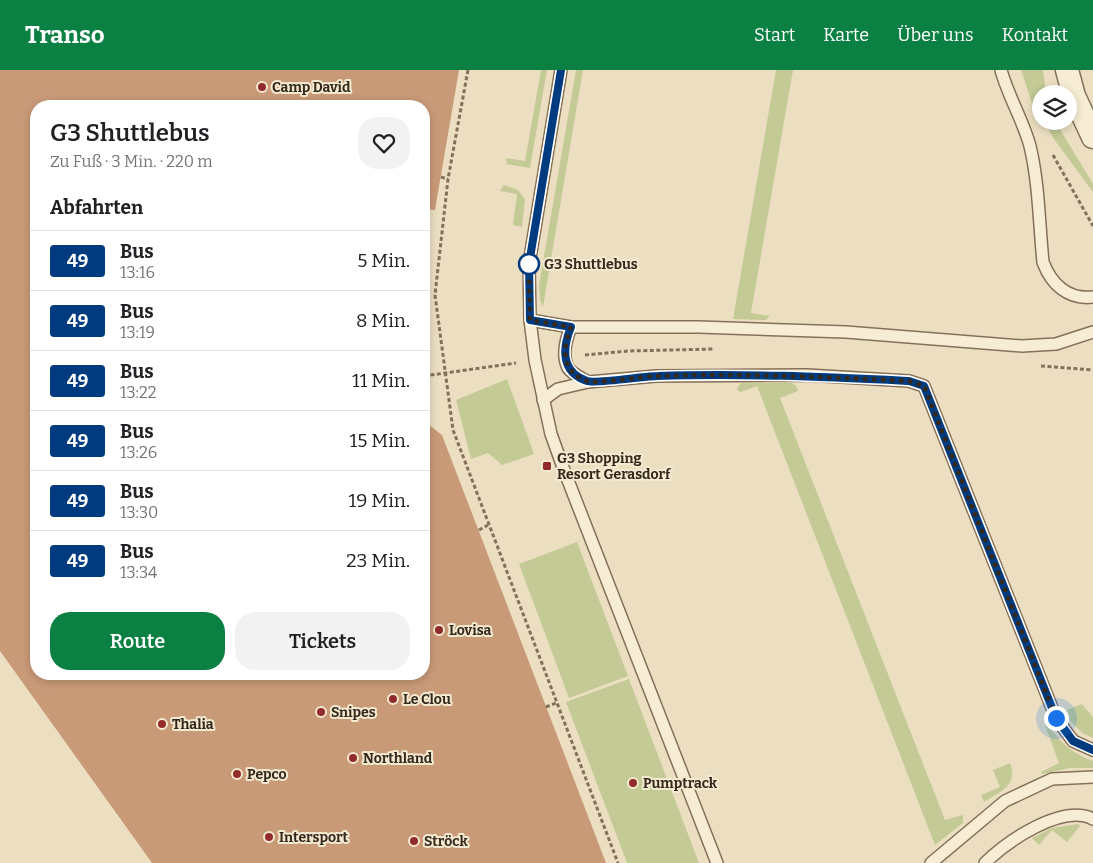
<!DOCTYPE html>
<html lang="de">
<head>
<meta charset="utf-8">
<style>
  body { margin:0; font-family:Bitter,serif; background:#f2f2f2; color:#202124; height:100vh; display:flex; flex-direction:column; font-size:19px; white-space:nowrap }
  * { box-sizing:border-box; margin:0 }
  p { font-size:16px; color:#757577 }
  .icon { flex:none; width:28px; height:28px; fill:none; stroke:currentColor; stroke-width:2; stroke-linecap:round; stroke-linejoin:round }
  .map { position:relative; flex:1; overflow:hidden }
  .drawer { position:absolute; left:30px; top:30px; width:400px; height:580px; display:flex; flex-direction:column; background:#fff; border-radius:20px; box-shadow:0 2px 8px #0003 }
  .drawer>* { flex:none }
  .badge { padding:0 10px; border-radius:4px; font-size:18px; line-height:32px }
  .tools { position:absolute; left:1032px; top:15px; display:grid; gap:10px }
  .tools a { display:grid; place-items:center; width:45px; height:45px; border-radius:50%; background:#fff; box-shadow:0 2px 8px #0003; font-size:25px }
  .you { position:absolute; width:25px; height:25px; margin:-12px; border:4px solid #fff; border-radius:50%; background:#1a73e8; box-shadow:0 0 0 8px #1a73e833 }
  .map>.badge { position:absolute; translate:-50% -50%; box-shadow:0 0 0 2px #fff }
  h2 { padding:0 20px; font-size:19px; line-height:45px }
  .round { display:grid; place-items:center; flex:none; width:52px; height:52px; border-radius:20px; background:#f2f2f2 }
  .overview { display:flex; align-items:center; justify-content:space-between; height:85px; padding:0 20px }
  h1 { font-size:24px; font-weight:600; line-height:38px }
  .action { display:flex; gap:10px; margin-top:auto; padding:10px 20px }
  .action a { flex:1; height:58px; border-radius:20px; background:#0b8043; color:#fff; font-size:20px; font-weight:600; line-height:58px; text-align:center }
  .action a+a { background:#f2f2f2; color:#202124 }
  ul { padding:0; list-style:none }
  li { display:flex; align-items:center; gap:15px; height:60px; padding:0 20px; border-top:1px solid #e0e0e0 }
  li div { flex:1 }
  li b { display:block; font-size:19px }
  li em { font-style:normal }
  li .badge { min-width:55px; font-weight:700; text-align:center }
  header { display:flex; align-items:center; gap:30px; box-sizing:border-box; height:70px; padding:0 25px; background:#0b8043; color:#fff }
  header strong { font-size:24px }
  nav { display:flex; gap:28px; margin-inline-start:auto; font-size:18px }
  .map>svg:first-child { display:block }
  .green { fill:#c3ca95 }
  .building { fill:#c99a78 }
  .lines { fill:none; stroke-linecap:round; stroke-linejoin:round }
  .service-casing { stroke:#857059; stroke-width:14 }
  .minor-casing { stroke:#857059; stroke-width:25 }
  .path { stroke:#857059; stroke-width:3; stroke-dasharray:4 2.5; stroke-linecap:butt }
  .service { stroke:#f7edd4; stroke-width:11 }
  .minor { stroke:#f7edd4; stroke-width:22 }
  .line-casing { stroke:#fff; stroke-width:11 }
  .line { stroke:#003b80; stroke-width:8 }
  .walk { stroke:#35291d; stroke-width:5; stroke-dasharray:0 9 }
  .poi-dot { fill:#922b2c; stroke:#f4ead0; stroke-width:2 }
  .stop-dot { fill:#fff; stroke:#003b80; stroke-width:2.5 }
  .labels { text-anchor:middle; dominant-baseline:central; stroke-width:4; stroke-linejoin:round; paint-order:stroke }
  .poi-label { font-size:14px; font-weight:bold; fill:#35291d; stroke:#f4ead0; text-anchor:start }
  .stop-label { font-size:14px; font-weight:bold; fill:#35291d; stroke:#f4ead0; text-anchor:start }
</style>
</head>
<body>
<header>
<strong>Transo</strong>
<nav><a>Start</a><a>Karte</a><a>Über uns</a><a>Kontakt</a></nav>
</header>
<div class="map">
<svg width="1093" height="793" viewBox="0 0 1093 793">
  <rect width="100%" height="100%" fill="#ecdfc1"/>
  <g class="green">
    <polygon points="541,0 547,0 530,98 507,94 506,88 525,91"/>
    <polygon points="576,0 583,0 543,237 540,230 539,215"/>
    <polygon points="776,0 793,0 751,243 770,246 766,250 733,249"/>
    <polygon points="1021,0 1043,0 1046,24 1041,24 1041,48 1032,33"/>
    <polygon points="1043,51 1055,51 1093,114 1093,122 1056,72"/>
    <polygon points="504,115 518,120 525,130 522,157 513,155 517,124 500,121"/>
    <polygon points="507,309 534,384 502,395 488,383 471,389 456,330"/>
    <polygon points="741,313 792,313 796,316 798,321 780,328 945,750 963,745 963,753 935,775 757,316 741,322 738,321 737,318"/>
    <polygon points="577,472 628,606 569,628 519,494"/>
    <polygon points="629,609 699,793 627,793 566,632"/>
    <polygon points="1082,634 1093,647 1093,668 1082,663 1062,642"/>
    <path d="M1048,654C1060,673 1072,683 1093,691V698H1070L1042,704L1041,702L1059,693L1045,655Z"/>
    <path d="M1010,693C1019,715 1000,722 984,732L981,725L1000,717L993,700Z"/>
    <polygon points="1078,754 1080,756 1067,772 1052,760 1039,775 1032,768 1052,758"/>
  </g>
  <polygon class="building" points="0,0 459,0 435,140 424,139 424,36 36,36 36,604 424,604 424,351 442,365 606,793 152,793 0,581"/>
  <g class="lines">
    <defs>
      <g id="service">
        <polyline points="561,0 529,194 530,250 535,290 551,364 564,400 717,793"/>
        <path d="M1001,0C1008,26 1023,50 1030,76C1039,114 1039,153 1043,192C1051,214 1068,230 1093,227"/>
        <polyline points="530,250 571,257 699,257 846,262 1022,276 1056,274 1093,262"/>
        <path d="M571,257C566,269 562,286 568,298C572,304 582,308 588,312"/>
        <polyline points="543,330 558,319 588,312 656,306 807,305 909,311 924,316 1056,648 1073,671 1093,680"/>
        <polyline points="931,793 1005,731 1052,709 1093,707"/>
        <path d="M985,793C1006,772 1062,733 1093,749"/>
      </g>
      <polyline id="minor" points="1067,0 1074,26 1093,67"/>
    </defs>
    <use href="#service" class="service-casing"/>
    <use href="#minor" class="minor-casing"/>
    <g class="path">
      <polyline points="468,0 448,109 435,225 453,360 618,793"/>
      <polyline points="1053,85 1093,156"/>
      <polyline points="441,107 448,109"/>
      <polyline points="585,285 628,281 713,279"/>
      <polyline points="1041,296 1093,300"/>
      <polyline points="424,306 516,293"/>
      <polyline points="479,460 488,455"/>
      <polyline points="546,637 556,633"/>
    </g>
    <use href="#service" class="service"/>
    <use href="#minor" class="minor"/>
  </g>
  <g class="lines">
    <defs>
      <path id="line" d="M561,0L529,194L530,250L571,257C562,279 561,302 587,311C596,314 645,306 658,306C742,303 825,307 909,311L924,316L1056,648L1073,671L1093,680"/>
    </defs>
    <use href="#line" class="line-casing"/>
    <use href="#line" class="line"/>
    <path class="walk" d="M529,194L530,250L571,257C562,279 561,302 587,311C596,314 645,306 658,306C742,303 825,307 909,311L924,316L1056,648"/>
  </g>
  <g class="poi-dot">
    <circle cx="262" cy="17" r="5"/>
    <rect x="542" y="391" width="10" height="10" rx="2.5"/>
    <circle cx="439" cy="560" r="5"/>
    <circle cx="393" cy="629" r="5"/>
    <circle cx="321" cy="642" r="5"/>
    <circle cx="162" cy="654" r="5"/>
    <circle cx="353" cy="688" r="5"/>
    <circle cx="237" cy="704" r="5"/>
    <circle cx="633" cy="713" r="5"/>
    <circle cx="269" cy="767" r="5"/>
    <circle cx="414" cy="771" r="5"/>
  </g>
  <circle class="stop-dot" cx="529" cy="194" r="10"/>
  <g class="labels">
    <g class="poi-label">
      <text x="272" y="17">Camp David</text>
      <text x="557" y="388">G3 Shopping<tspan x="557" dy="16">Resort Gerasdorf</tspan></text>
      <text x="449" y="560">Lovisa</text>
      <text x="403" y="629">Le Clou</text>
      <text x="331" y="642">Snipes</text>
      <text x="172" y="654">Thalia</text>
      <text x="363" y="688">Northland</text>
      <text x="247" y="704">Pepco</text>
      <text x="643" y="713">Pumptrack</text>
      <text x="279" y="767">Intersport</text>
      <text x="424" y="771">Ströck</text>
    </g>
    <g class="stop-label">
      <text x="544" y="194">G3 Shuttlebus</text>
    </g>
  </g>
</svg>
<div class="tools">
<a><svg class="icon" aria-label="layers" viewBox="0 0 24 24"><path d="M12 4l9 5-9 5-9-5zM3 14l9 5 9-5"/></svg></a>
</div>
<div class="you" style="left:1056px;top:648px"></div>
<section class="drawer">
<div class="overview"><div><h1>G3 Shuttlebus</h1><p>Zu Fuß · 3 Min. · 220 m</p></div><a class="round"><svg class="icon" aria-label="heart" viewBox="0 0 24 24"><path d="M12 20l-8-8c-3-5 5-10 8-4 3-6 11-1 8 4z"/></svg></a></div>
<h2>Abfahrten</h2>
<ul>
<li><span class="badge" style="background:#003b80;color:#fff">49</span><div><b>Bus</b><p>13:16</p></div><em>5 Min.</em></li>
<li><span class="badge" style="background:#003b80;color:#fff">49</span><div><b>Bus</b><p>13:19</p></div><em>8 Min.</em></li>
<li><span class="badge" style="background:#003b80;color:#fff">49</span><div><b>Bus</b><p>13:22</p></div><em>11 Min.</em></li>
<li><span class="badge" style="background:#003b80;color:#fff">49</span><div><b>Bus</b><p>13:26</p></div><em>15 Min.</em></li>
<li><span class="badge" style="background:#003b80;color:#fff">49</span><div><b>Bus</b><p>13:30</p></div><em>19 Min.</em></li>
<li><span class="badge" style="background:#003b80;color:#fff">49</span><div><b>Bus</b><p>13:34</p></div><em>23 Min.</em></li>
</ul>
<div class="action"><a>Route</a><a>Tickets</a></div>
</section>
</div>
</body>
</html>
